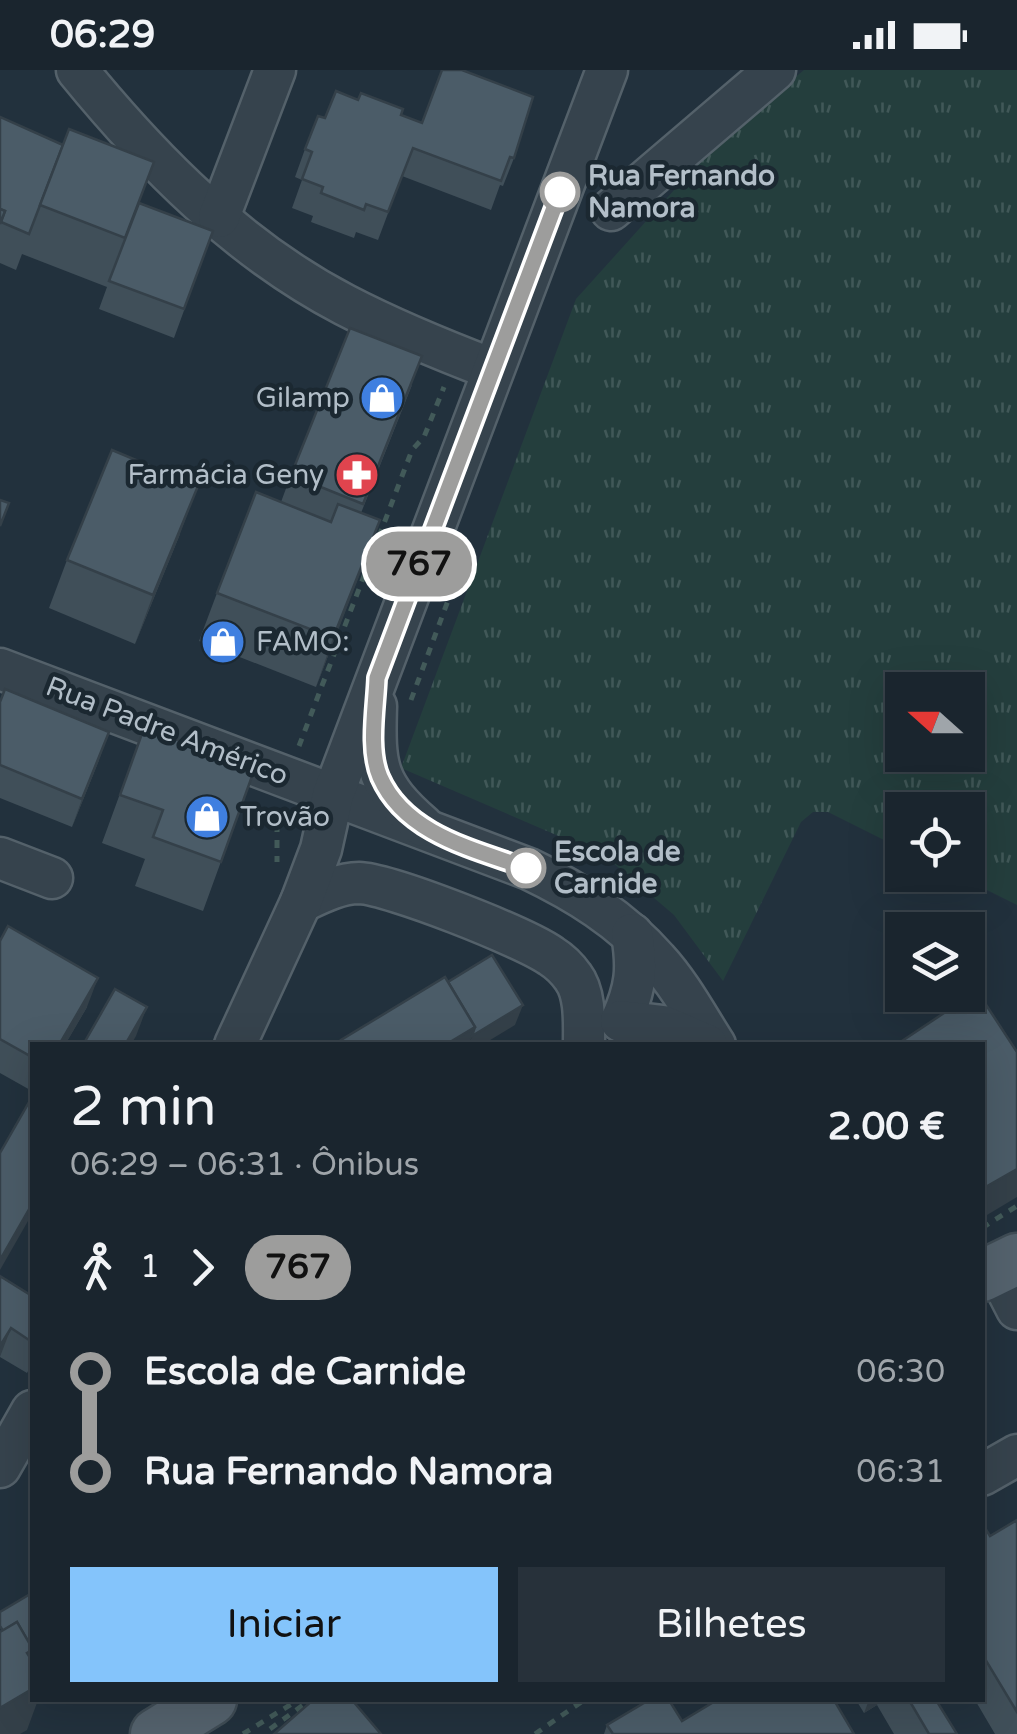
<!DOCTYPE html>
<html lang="pt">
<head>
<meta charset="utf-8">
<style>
  body { margin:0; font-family:"Varela Round",sans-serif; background:#27313a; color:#f1f3f6; height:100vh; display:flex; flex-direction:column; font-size:38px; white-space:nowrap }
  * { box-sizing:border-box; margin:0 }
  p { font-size:32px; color:#9fa5aa }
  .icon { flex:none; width:55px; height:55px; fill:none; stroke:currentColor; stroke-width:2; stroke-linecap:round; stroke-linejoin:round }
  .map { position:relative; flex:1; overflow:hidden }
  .sheet { position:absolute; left:30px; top:972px; width:955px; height:660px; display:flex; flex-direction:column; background:#1a252e; border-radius:0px; box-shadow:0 10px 40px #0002,0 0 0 2px #38424a }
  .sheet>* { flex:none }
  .badge { padding:0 20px; border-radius:32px; font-size:35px; line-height:65px }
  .needle { width:65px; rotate:291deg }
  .fabs { position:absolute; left:885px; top:602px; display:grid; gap:20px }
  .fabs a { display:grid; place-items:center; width:100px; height:100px; border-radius:0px; background:#1a252e; box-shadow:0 10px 40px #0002,0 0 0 2px #38424a; font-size:50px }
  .map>.badge { position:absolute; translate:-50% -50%; box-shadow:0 0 0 5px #fff }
  .legs { display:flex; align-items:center; gap:15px; height:110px; padding:0 40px; font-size:32px }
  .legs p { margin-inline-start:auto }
  .overview { display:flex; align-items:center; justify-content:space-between; height:170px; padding:0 40px }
  h1 { font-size:55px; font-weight:600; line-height:75px }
  .action { display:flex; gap:20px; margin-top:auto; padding:20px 40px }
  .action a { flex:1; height:115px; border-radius:0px; background:#84c4fb; color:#111; font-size:40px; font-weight:600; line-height:115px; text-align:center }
  .action a+a { background:#27313a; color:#f1f3f6 }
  ul { padding:0 40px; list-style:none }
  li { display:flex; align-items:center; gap:35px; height:100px; font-size:38px }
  li i { display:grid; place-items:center; width:15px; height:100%; margin:0 12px; background:currentColor }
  li i::after { content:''; width:25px; height:25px; margin:-12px; border:8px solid; border-radius:50%; background:#1a252e }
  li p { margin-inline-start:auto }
  li:first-child i { background:linear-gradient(#0000 50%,currentColor 0) }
  li:last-child i { background:linear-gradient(currentColor 50%,#0000 0) }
  .status { display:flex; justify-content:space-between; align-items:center; height:70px; padding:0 50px; background:#1a252e; direction:ltr }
  .status svg { height:28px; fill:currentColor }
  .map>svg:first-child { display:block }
  .grass { fill:url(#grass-tufts); fill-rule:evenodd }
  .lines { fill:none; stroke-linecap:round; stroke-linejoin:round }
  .minor-casing { stroke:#54616a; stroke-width:45 }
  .major-casing { stroke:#3f4c55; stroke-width:55 }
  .path { stroke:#425a59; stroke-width:5; stroke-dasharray:8 8; stroke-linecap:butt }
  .minor { stroke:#36434d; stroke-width:40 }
  .major { stroke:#54626d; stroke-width:50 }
  .wall { fill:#404f59 }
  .shaded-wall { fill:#344049 }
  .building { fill:#4b5c68; stroke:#344049; stroke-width:2.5 }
  .line-1-casing { stroke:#fff; stroke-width:22 }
  .line-1 { stroke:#9d9d9c; stroke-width:15 }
  .stop-1-dot { fill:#fff; stroke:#9d9d9c; stroke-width:5 }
  .labels { text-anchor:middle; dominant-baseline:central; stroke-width:9; stroke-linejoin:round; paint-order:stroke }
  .stop-label { font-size:28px; font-weight:bold; fill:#b2bec8; stroke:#1b2831; text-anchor:start }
  .poi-label { font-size:28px; fill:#b2bec8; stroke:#1b2831; text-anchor:end }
  .street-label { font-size:28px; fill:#b2bec8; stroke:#1b2831 }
</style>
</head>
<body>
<div class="status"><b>06:29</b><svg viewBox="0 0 49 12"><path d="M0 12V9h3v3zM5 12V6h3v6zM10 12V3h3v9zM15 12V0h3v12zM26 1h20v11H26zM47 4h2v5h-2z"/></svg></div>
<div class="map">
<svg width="1017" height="1664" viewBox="0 0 1017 1664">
  <defs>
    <pattern id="grass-tufts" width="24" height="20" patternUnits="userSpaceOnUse" patternTransform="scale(2.5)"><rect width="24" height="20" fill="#243e3d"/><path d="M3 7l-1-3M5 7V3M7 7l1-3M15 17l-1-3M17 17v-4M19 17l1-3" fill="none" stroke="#415858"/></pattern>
  </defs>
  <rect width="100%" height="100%" fill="#22313d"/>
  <path class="grass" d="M804,0H1017V835L957,805H968V740H902V779L828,742H813L801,752L723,911L674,845L605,786L401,698L576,229L721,68ZM902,620H968V685H902Z"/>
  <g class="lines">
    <defs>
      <g id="minor">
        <path d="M77,0C152,92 239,180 345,235C393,260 442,280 492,299"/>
        <polyline points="611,140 775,0"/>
        <polyline points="219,147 275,0"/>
        <path d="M0,599L529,799C577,822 621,849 657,890C680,915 697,947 715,975"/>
        <path d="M376,636C374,697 376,715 423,756"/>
        <polyline points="0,788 52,808"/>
        <path d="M301,832C318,824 339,813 359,813C390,814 524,867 551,886C559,891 568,900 573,907C586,924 584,954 584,974"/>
        <path d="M621,951C636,918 638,899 632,864"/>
        <polyline points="621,951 663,956 707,975"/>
        <polyline points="235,975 301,832 321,779 333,725 607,0"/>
        <polyline points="997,1200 1017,1239"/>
        <polyline points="0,1397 32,1341"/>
        <polyline points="982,1405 1017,1385"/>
      </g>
      <g id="major">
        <polyline points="982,1206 1017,1189"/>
        <polyline points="156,1664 211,1630"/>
      </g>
    </defs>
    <use href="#minor" class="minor-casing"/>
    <use href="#major" class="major-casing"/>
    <g class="path">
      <polyline points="411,630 456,509"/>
      <polyline points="299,676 412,380 424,367 444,317"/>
      <polyline points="277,738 277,792"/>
      <polyline points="982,1158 1017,1136"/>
      <polyline points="270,1659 310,1630"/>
      <polyline points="243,1664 298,1630"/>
      <polyline points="535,1664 584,1630"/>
    </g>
    <use href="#minor" class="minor"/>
    <use href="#major" class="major"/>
  </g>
  <g class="wall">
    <polygon points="401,45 514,88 503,116 500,115 491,140 402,106 378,170 356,162 354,168 311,152 313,146 292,138 302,110 295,107 305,79 325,48"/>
    <polygon points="0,47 139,133 213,161 174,268 99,239 107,217 22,184 16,200 0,193"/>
    <polygon points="412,315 361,443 380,450 316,617 199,571 217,523 281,432 291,405"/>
    <polygon points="180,464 135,574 49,538 67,490"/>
    <polygon points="0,632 99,690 72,757 0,728"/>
    <polygon points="144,658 255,698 203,841 135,816 145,789 102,773"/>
    <polygon points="0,871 87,937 67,971 32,975 32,1021 0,1003"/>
    <polygon points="0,1206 32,1226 32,1294 27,1303 0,1287"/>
    <polygon points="1017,1450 1017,1664 995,1664 975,1630 982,1630 982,1453 990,1466"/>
    <polygon points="856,1630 936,1630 957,1664 894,1664 877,1635 864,1643"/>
    <polygon points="607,1655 854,1664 604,1664"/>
  </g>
  <g class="shaded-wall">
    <polygon points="198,416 180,464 135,574 153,525"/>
    <polygon points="380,450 362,499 316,617 333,568"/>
    <polygon points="109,662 99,690 72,757 82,729"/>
    <polygon points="98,908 87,937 65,975 59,975"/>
    <polygon points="523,935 515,955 482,975 469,975 472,966"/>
    <polygon points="147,937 136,966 131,975 125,975"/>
    <polygon points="475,957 469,975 445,975"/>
    <polygon points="1017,1099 1017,1127 982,1148 982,1119"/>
    <polygon points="32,1134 32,1144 0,1200 0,1190"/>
    <polygon points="11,1258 0,1287 0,1276"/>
    <polygon points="32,1619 32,1630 38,1630 27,1660 20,1664 0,1664 0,1638"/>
    <polygon points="869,1630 879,1630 877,1635 864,1643"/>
  </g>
  <g class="building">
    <polygon points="442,0 462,0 533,27 514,88 510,87 501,111 413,78 388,142 366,134 364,140 321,123 323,117 302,109 312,82 305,79 318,46 325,48 336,21 358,30 361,23 403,39 401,45 422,53"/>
    <polygon points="0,47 63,75 29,164 1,152 5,141 0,139"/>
    <polygon points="69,59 154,92 125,168 40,135"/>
    <polygon points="139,133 213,161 184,239 109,211"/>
    <polygon points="0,139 5,141 0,154"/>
    <polygon points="350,258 422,286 363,434 291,405"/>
    <polygon points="112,380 198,416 153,525 67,490"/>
    <polygon points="256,422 331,452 338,434 380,450 333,568 217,523"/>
    <polygon points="0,430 9,433 0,456"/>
    <polygon points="5,619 109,662 82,729 0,695 0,632"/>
    <polygon points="144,658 255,698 221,792 153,767 163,740 120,725"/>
    <polygon points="8,856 98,908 59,975 32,975 32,987 0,969 0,871"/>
    <polygon points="492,885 523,935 472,966 475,957 448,912"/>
    <polygon points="445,907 475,957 445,975 344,975 341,970"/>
    <polygon points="115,919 147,937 125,975 83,975"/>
    <polygon points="977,921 1017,982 1017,1099 982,1119 982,975 896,975"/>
    <polygon points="32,1027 32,1134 0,1190 0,1083"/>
    <polygon points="0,1206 32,1226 32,1272 11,1258 0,1276"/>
    <polygon points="1017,1450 1017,1642 982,1584 982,1453 990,1466"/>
    <polygon points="32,1523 32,1578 17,1552 3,1561 0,1556 0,1542"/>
    <polygon points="17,1552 32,1578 32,1580 27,1583 32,1591 32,1619 0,1638 0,1562"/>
    <polygon points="313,1630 352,1630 381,1664 274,1664"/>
    <polygon points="649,1630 669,1630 682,1651 717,1630 834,1630 854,1664 613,1664 607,1655"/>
    <polygon points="909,1630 936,1630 957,1664 929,1664"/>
  </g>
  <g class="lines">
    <defs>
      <path id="line-1" d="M526,798C473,779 405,764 380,707C368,679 376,637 377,608L560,122"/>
    </defs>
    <use href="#line-1" class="line-1-casing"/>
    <use href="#line-1" class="line-1"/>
  </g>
  <defs>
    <symbol id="shop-disc" viewBox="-11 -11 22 22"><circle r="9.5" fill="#3f7fe0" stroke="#1b2831"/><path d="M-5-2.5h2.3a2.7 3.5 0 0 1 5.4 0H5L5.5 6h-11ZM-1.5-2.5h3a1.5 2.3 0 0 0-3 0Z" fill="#fff"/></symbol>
    <symbol id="pharmacy-disc" viewBox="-11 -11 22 22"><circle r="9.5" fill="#e0444e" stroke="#1b2831"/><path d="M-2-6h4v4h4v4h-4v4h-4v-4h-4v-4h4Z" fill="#fff"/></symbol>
  </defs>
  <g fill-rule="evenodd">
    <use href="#shop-disc" x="357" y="303" width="50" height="50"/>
    <use href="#pharmacy-disc" x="332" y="380" width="50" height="50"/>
    <use href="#shop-disc" x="198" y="547" width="50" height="50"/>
    <use href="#shop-disc" x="182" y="722" width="50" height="50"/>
  </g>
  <g class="stop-1-dot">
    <circle cx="560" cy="122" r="18"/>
    <circle cx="526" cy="798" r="18"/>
  </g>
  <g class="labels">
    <g class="stop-label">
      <text x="588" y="106">Rua Fernando<tspan x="588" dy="32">Namora</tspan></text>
      <text x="554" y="782">Escola de<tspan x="554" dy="32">Carnide</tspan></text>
    </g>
    <g class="poi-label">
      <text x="350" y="328">Gilamp</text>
      <text x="324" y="405">Farmácia Geny</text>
      <text x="256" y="572" text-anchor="start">FAMO:</text>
      <text x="240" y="747" text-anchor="start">Trovão</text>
    </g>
    <g class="street-label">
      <text transform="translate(167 661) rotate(21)">Rua Padre Américo</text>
    </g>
  </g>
</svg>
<div class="fabs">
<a><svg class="needle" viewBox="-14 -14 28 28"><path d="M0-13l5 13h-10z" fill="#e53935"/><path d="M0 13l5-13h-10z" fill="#9fa5aa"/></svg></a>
<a><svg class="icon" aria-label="locate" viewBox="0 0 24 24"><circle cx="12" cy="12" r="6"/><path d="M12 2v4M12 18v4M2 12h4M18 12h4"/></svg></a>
<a><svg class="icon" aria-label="layers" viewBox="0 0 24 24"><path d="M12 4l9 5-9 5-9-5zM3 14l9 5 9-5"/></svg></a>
</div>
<b class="badge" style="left:419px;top:494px;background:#9d9d9c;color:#111">767</b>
<section class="sheet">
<div class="overview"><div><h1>2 min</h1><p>06:29 – 06:31 · Ônibus</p></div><b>2.00 €</b></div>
<div class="legs"><svg class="icon" aria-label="walk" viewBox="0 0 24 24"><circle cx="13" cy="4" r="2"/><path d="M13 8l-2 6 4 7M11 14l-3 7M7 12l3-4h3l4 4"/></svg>1<svg class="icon" aria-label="forward" viewBox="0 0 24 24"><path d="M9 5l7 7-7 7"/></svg><b class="badge" style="background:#9d9d9c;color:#111">767</b></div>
<ul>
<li><i style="color:#9d9d9c"></i><b>Escola de Carnide</b><p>06:30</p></li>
<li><i style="color:#9d9d9c"></i><b>Rua Fernando Namora</b><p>06:31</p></li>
</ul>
<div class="action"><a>Iniciar</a><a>Bilhetes</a></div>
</section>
</div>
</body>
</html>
